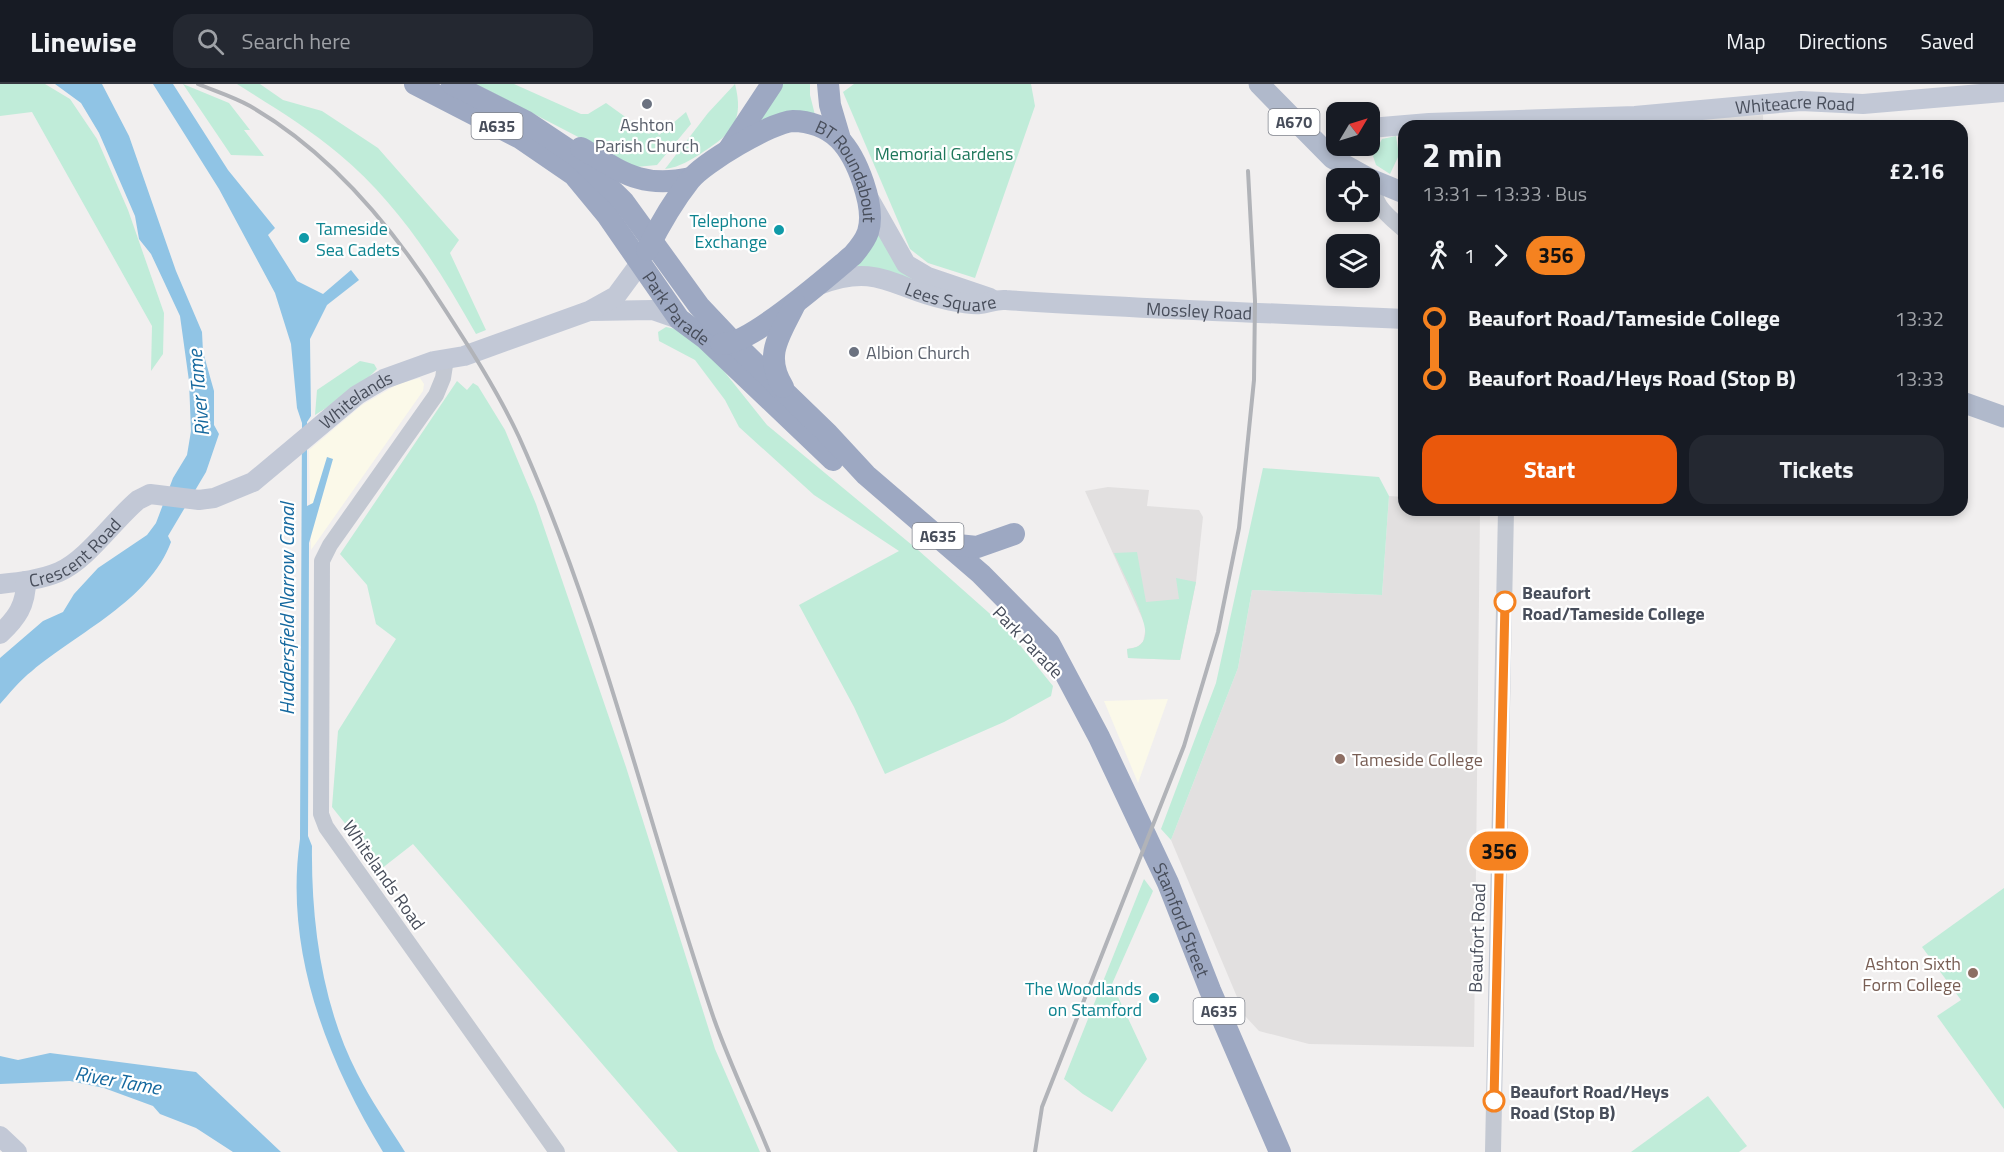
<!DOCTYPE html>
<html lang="en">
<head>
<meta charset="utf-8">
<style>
  body { margin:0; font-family:"Titillium Web",sans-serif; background:#242831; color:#f1f3f6; height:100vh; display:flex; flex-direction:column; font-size:22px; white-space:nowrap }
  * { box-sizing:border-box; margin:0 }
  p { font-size:20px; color:#9ea1a6 }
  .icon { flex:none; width:33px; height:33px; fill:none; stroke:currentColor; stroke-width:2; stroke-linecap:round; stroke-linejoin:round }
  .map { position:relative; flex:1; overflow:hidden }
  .details { position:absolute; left:1398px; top:36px; width:570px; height:396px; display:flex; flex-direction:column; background:#171b24; border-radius:18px; box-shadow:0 3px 9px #0003 }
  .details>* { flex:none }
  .badge { padding:0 12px; border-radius:20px; font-size:21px; line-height:39px }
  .needle { width:39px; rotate:52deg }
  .tools { position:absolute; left:1326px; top:18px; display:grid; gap:12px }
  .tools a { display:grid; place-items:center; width:54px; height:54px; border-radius:12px; background:#171b24; box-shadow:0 3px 9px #0003; font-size:30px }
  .map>.badge { position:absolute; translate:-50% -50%; box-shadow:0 0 0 3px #fff }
  .legs { display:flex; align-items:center; gap:9px; height:66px; padding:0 24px; font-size:20px }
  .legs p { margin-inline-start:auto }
  .overview { display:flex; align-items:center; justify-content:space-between; height:102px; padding:0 24px }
  h1 { font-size:33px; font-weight:700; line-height:45px }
  .cta { display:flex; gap:12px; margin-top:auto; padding:12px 24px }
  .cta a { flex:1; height:69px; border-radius:18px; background:#ea580c; color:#fff; font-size:24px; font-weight:700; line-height:69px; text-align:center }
  .cta a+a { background:#242831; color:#f1f3f6 }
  ul { padding:0 24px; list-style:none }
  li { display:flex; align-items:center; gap:21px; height:60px; font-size:22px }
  li i { display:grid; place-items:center; width:9px; height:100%; margin:0 8px; background:currentColor }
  li i::after { content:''; width:15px; height:15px; margin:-8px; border:4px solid; border-radius:50%; background:#171b24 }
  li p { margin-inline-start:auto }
  li:first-child i { background:linear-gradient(#0000 50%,currentColor 0) }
  li:last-child i { background:linear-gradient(currentColor 50%,#0000 0) }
  header { display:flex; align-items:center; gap:36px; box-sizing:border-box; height:84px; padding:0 30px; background:#171b24; border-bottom:2px solid #363941 }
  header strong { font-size:28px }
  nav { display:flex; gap:33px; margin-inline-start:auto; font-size:21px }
  .search { width:420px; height:54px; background:#242831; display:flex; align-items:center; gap:15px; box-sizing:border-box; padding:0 21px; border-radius:18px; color:#9ea1a6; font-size:22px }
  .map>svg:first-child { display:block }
  .commercial { fill:#fbf9e9 }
  .education { fill:#e2e0e0 }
  .green { fill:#c0ecd9 }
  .water { fill:#90c4e5 }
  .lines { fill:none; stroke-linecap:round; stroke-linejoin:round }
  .tertiary { stroke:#c3c8d2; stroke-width:16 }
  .secondary { stroke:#c2c8d6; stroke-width:20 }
  .primary { stroke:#b0b9cb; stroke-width:21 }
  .trunk { stroke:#9da8c2; stroke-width:22 }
  .rail { stroke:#b1b3b8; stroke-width:4 }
  .line-1-casing { stroke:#fff; stroke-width:14 }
  .line-1 { stroke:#f58220; stroke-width:9 }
  .worship-dot { fill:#6b7280; stroke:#fff; stroke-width:2 }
  .culture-dot { fill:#0f9aa8; stroke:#fff; stroke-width:2 }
  .stop-1-dot { fill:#fff; stroke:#f58220; stroke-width:3 }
  .education-dot { fill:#8d6e63; stroke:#fff; stroke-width:2 }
  .labels { text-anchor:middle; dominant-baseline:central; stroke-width:4.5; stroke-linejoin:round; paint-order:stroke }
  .shield { fill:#fff; stroke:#7f838c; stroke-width:1.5 }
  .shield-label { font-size:16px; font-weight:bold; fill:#484e5b }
  .street-label { font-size:18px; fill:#484e5b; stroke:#fff }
  .worship-label { font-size:18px; fill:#5b616d; stroke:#fff }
  .park-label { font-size:18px; fill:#1e775b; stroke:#fff }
  .culture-label { font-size:18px; fill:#0d838f; stroke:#fff; text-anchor:end }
  .stop-label { font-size:18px; font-weight:bold; fill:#484e5b; stroke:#fff; text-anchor:start }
  .education-label { font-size:18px; fill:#785e54; stroke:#fff; text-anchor:start }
  .water-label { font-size:20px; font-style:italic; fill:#16699f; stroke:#fff }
</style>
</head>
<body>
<header>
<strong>Linewise</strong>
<div class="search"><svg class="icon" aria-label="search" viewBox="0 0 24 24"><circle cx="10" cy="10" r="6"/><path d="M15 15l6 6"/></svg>Search here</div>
<nav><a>Map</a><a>Directions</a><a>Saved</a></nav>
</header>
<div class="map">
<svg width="2004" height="1068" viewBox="0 0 2004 1068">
  <rect width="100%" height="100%" fill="#f1efef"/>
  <g class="commercial">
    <polygon points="420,294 424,300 423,307 311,466 309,366 362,321 398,300"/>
    <polygon points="1168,615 1138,699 1104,617"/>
  </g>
  <g class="education">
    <polygon points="1763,31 1763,42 1642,42 1645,36"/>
    <polygon points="1108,403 1149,406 1147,422 1199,426 1203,433 1196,498 1180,576 1128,574 1127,565 1137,563 1143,558 1146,543 1085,407"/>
    <polygon points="1389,412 1404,413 1404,426 1480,426 1474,963 1309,960 1259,947 1245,932 1171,756 1238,584 1252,506 1382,511"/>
  </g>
  <g class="green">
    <polygon points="0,0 45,0 70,15 97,55 128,126 164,229 163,270 151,287 152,242 32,28 0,32"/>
    <polygon points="183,0 229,19 250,46 244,46 264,72 231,71"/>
    <path d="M237,0H260L283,16L322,27L378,64L459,156L450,169L486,246L476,250C439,184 398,119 339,70C307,43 272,22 237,0Z"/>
    <polygon points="476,0 514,0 581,30 588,30 606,19 649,50 655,45 659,51 686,28 691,40 657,81 636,83"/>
    <path d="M735,0C744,36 733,49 703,68C691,76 680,83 665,85L708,29Z"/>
    <polygon points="783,0 810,0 810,11 815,31 756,43"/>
    <polygon points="854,0 1031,0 1035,22 975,194 928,179 910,165 843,8"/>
    <polygon points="1396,52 1399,71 1390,90 1376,81 1373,72 1382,55"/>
    <polygon points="874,144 927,200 857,183"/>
    <polygon points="666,243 680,246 711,271 767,341 918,466 1006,544 1053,602 1051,612 1004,638 885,690 854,623 799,521 899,467 814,411 739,343 725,316 695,276 659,257 658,248"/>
    <polygon points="360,277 374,280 377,285 359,303 315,331 317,306"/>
    <polygon points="457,297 467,306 473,299 478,302 505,346 536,420 626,683 715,965 760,1068 678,1068 413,760 381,785 332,723 338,647 396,555 376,540 367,501 340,470"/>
    <polygon points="1263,384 1379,393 1389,412 1382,511 1252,506 1238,584 1171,756 1161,745 1216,599"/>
    <path d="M1137,468L1146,518L1179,515L1176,494L1196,498L1180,576L1128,574L1127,565C1136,564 1143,562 1145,552C1149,538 1121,485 1114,469Z"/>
    <polygon points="1144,795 1153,807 1112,900 1147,975 1112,1028 1083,1010 1064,995"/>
    <polygon points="2004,804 2004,1025 1937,932 1961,916 1922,863"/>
    <polygon points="1708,1012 1747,1062 1739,1068 1631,1068"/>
  </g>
  <g class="water">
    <path d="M55,0H102L129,52L176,187L202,248L203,268L214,307V341L219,350L206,388L168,452L171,458C149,517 78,548 32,587C20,596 10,609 0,620V574L43,537L63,528L74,510L98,484L147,451L156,439L173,394L187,371L191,347L189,297L180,232L151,170L139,155L135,132L99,49L81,19Z"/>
    <path d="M153,0H173L228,86L275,144L268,151L297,197L323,210L351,186L359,196L327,221L310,255L311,332L307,338V422L313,419L327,373L333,375L309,459L308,752L312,762C311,838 322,921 357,989C371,1017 389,1042 405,1068H383C326,974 284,866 300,755L302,339L297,324L291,260L275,209L219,105Z"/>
    <polygon points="50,969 196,988 281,1068 233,1068 196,1044 160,1030 153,1022 104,1004 70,997 0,1000 0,972 18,976"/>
  </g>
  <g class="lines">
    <g class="tertiary">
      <path d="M1375,98C1370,120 1390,133 1404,146"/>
      <polyline points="446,275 443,294 436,311 330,461 322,477 321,730 326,743 557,1068"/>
      <polyline points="1493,1068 1506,426"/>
    </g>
    <g class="secondary">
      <path id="s1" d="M1370,44L1429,39L1635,32L1801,17L1863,20L2004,8"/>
      <polyline points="1332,74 1343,62"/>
      <polyline points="868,113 906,180 928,193 990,214"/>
      <path id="s2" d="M819,201C879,178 893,205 947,216C957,218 970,221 980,220C989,219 996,215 1006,216C1139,225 1271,229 1404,235"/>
      <polyline points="591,227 653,226 679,235"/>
      <path id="s3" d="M0,500C20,498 40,496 59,488C87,476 114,436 138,416L150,410L199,416L214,414L253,398L357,311L384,295L434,277L464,272L589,227L616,212L641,178"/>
      <path d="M0,550C17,534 26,521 26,497"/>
      <polyline points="0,1052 17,1068"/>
    </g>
    <g class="primary">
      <polyline points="1259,0 1332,74 1368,94"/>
      <polyline points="1370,95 1404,109"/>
      <polyline points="1962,318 2004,333"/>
    </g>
    <g class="trunk">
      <path id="s4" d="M415,0L520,54L574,91L607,131L679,235L706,255L833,376"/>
      <path id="s5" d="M452,0L525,37L576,71L623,117L699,222L734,259L828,350L866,391L981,490L1049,559L1099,653L1168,799L1210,906L1280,1068"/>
      <polyline points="828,0 830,21 840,55"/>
      <path d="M581,64C622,88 641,105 691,94"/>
      <polyline points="729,65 772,0"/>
      <path id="s6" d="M647,166C658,144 675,115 690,96C703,79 772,38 793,37C809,37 827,43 839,55C857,73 876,123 868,148C865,157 859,164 853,171C828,192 749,262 721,260"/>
      <path d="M783,303C763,271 780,251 795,220"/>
      <polyline points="948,460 977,463 1014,450"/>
    </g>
    <g class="rail">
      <path d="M198,0C215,7 234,13 250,22C330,68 391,141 440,218C468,261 497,306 519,353C603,540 648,742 714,935C730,980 751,1024 769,1068"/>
      <polyline points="1035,1068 1042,1023 1184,662 1218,548 1239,444 1254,296 1255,217 1248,87"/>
    </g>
  </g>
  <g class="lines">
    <defs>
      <polyline id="line-1" points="1494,1017 1505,518"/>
    </defs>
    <use href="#line-1" class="line-1-casing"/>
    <use href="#line-1" class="line-1"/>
  </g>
  <g class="worship-dot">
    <circle cx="647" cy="20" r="6"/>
    <circle cx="854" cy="268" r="6"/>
  </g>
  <g class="culture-dot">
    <circle cx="779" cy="146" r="6"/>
    <circle cx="304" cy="154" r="6"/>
    <circle cx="1154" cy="914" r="6"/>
  </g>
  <g class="stop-1-dot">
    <circle cx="1505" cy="518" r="10"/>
    <circle cx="1494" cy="1017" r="10"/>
  </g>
  <g class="education-dot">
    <circle cx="1340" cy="675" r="6"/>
    <circle cx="1973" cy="889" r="6"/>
  </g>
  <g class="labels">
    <g class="shield">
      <rect x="1268.5" y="25" width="51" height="26" rx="4.5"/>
      <rect x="471.5" y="29" width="51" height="26" rx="4.5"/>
      <rect x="912.5" y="439" width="51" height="26" rx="4.5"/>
      <rect x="1193.5" y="914" width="51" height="26" rx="4.5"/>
    </g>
    <g class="shield-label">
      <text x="1294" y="38">A670</text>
      <text x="497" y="42">A635</text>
      <text x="938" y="452">A635</text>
      <text x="1219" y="927">A635</text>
    </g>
    <g class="street-label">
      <text stroke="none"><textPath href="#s1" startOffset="426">Whiteacre Road</textPath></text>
      <text stroke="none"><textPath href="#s6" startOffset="285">BT Roundabout</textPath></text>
      <text stroke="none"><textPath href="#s2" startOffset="136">Lees Square</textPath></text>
      <text stroke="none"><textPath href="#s4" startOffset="352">Park Parade</textPath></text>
      <text stroke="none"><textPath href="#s2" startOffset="386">Mossley Road</textPath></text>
      <text stroke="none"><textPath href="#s3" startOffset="420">Whitelands</textPath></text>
      <text stroke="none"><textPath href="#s3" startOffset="84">Crescent Road</textPath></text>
      <text transform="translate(1028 558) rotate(46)">Park Parade</text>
      <text transform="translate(384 791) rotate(55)">Whitelands Road</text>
      <text stroke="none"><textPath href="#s5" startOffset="1132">Stamford Street</textPath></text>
      <text transform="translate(1477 854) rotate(-88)">Beaufort Road</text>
    </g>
    <g class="worship-label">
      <text x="647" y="40">Ashton<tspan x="647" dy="21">Parish Church</tspan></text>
      <text x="866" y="268" text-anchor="start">Albion Church</text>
    </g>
    <g class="park-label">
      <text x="944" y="69">Memorial Gardens</text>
    </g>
    <g class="culture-label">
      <text x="767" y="136">Telephone<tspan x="767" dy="21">Exchange</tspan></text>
      <text x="316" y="144" text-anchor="start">Tameside<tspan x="316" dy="21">Sea Cadets</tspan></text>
      <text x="1142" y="904">The Woodlands<tspan x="1142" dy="21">on Stamford</tspan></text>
    </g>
    <g class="stop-label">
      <text x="1522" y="508">Beaufort<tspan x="1522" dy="21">Road/Tameside College</tspan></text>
      <text x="1510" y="1007">Beaufort Road/Heys<tspan x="1510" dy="21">Road (Stop B)</tspan></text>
    </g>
    <g class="education-label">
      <text x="1352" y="675">Tameside College</text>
      <text x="1961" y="879" text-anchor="end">Ashton Sixth<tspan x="1961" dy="21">Form College</tspan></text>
    </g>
    <g class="water-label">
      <text transform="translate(198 309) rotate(-95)">River Tame</text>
      <text transform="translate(286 525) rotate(-90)">Huddersfield Narrow Canal</text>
      <text transform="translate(118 996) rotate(10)">River Tame</text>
    </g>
  </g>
</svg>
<div class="tools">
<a><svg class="needle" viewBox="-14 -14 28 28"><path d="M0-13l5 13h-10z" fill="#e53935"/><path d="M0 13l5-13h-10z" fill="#9ea1a6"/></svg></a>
<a><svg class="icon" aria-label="locate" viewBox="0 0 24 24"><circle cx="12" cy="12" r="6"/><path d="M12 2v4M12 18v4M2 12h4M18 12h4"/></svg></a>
<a><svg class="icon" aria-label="layers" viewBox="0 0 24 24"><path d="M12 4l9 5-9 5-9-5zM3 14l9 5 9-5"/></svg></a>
</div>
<b class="badge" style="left:1499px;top:767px;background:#f58220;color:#111">356</b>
<section class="details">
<div class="overview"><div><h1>2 min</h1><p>13:31 – 13:33 · Bus</p></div><b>£2.16</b></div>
<div class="legs"><svg class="icon" aria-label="walk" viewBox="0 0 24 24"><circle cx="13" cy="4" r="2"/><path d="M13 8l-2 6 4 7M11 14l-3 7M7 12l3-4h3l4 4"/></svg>1<svg class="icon" aria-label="forward" viewBox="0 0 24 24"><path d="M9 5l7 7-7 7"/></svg><b class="badge" style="background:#f58220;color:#111">356</b></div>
<ul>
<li><i style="color:#f58220"></i><b>Beaufort Road/Tameside College</b><p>13:32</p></li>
<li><i style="color:#f58220"></i><b>Beaufort Road/Heys Road (Stop B)</b><p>13:33</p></li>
</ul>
<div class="cta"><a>Start</a><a>Tickets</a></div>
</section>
</div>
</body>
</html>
